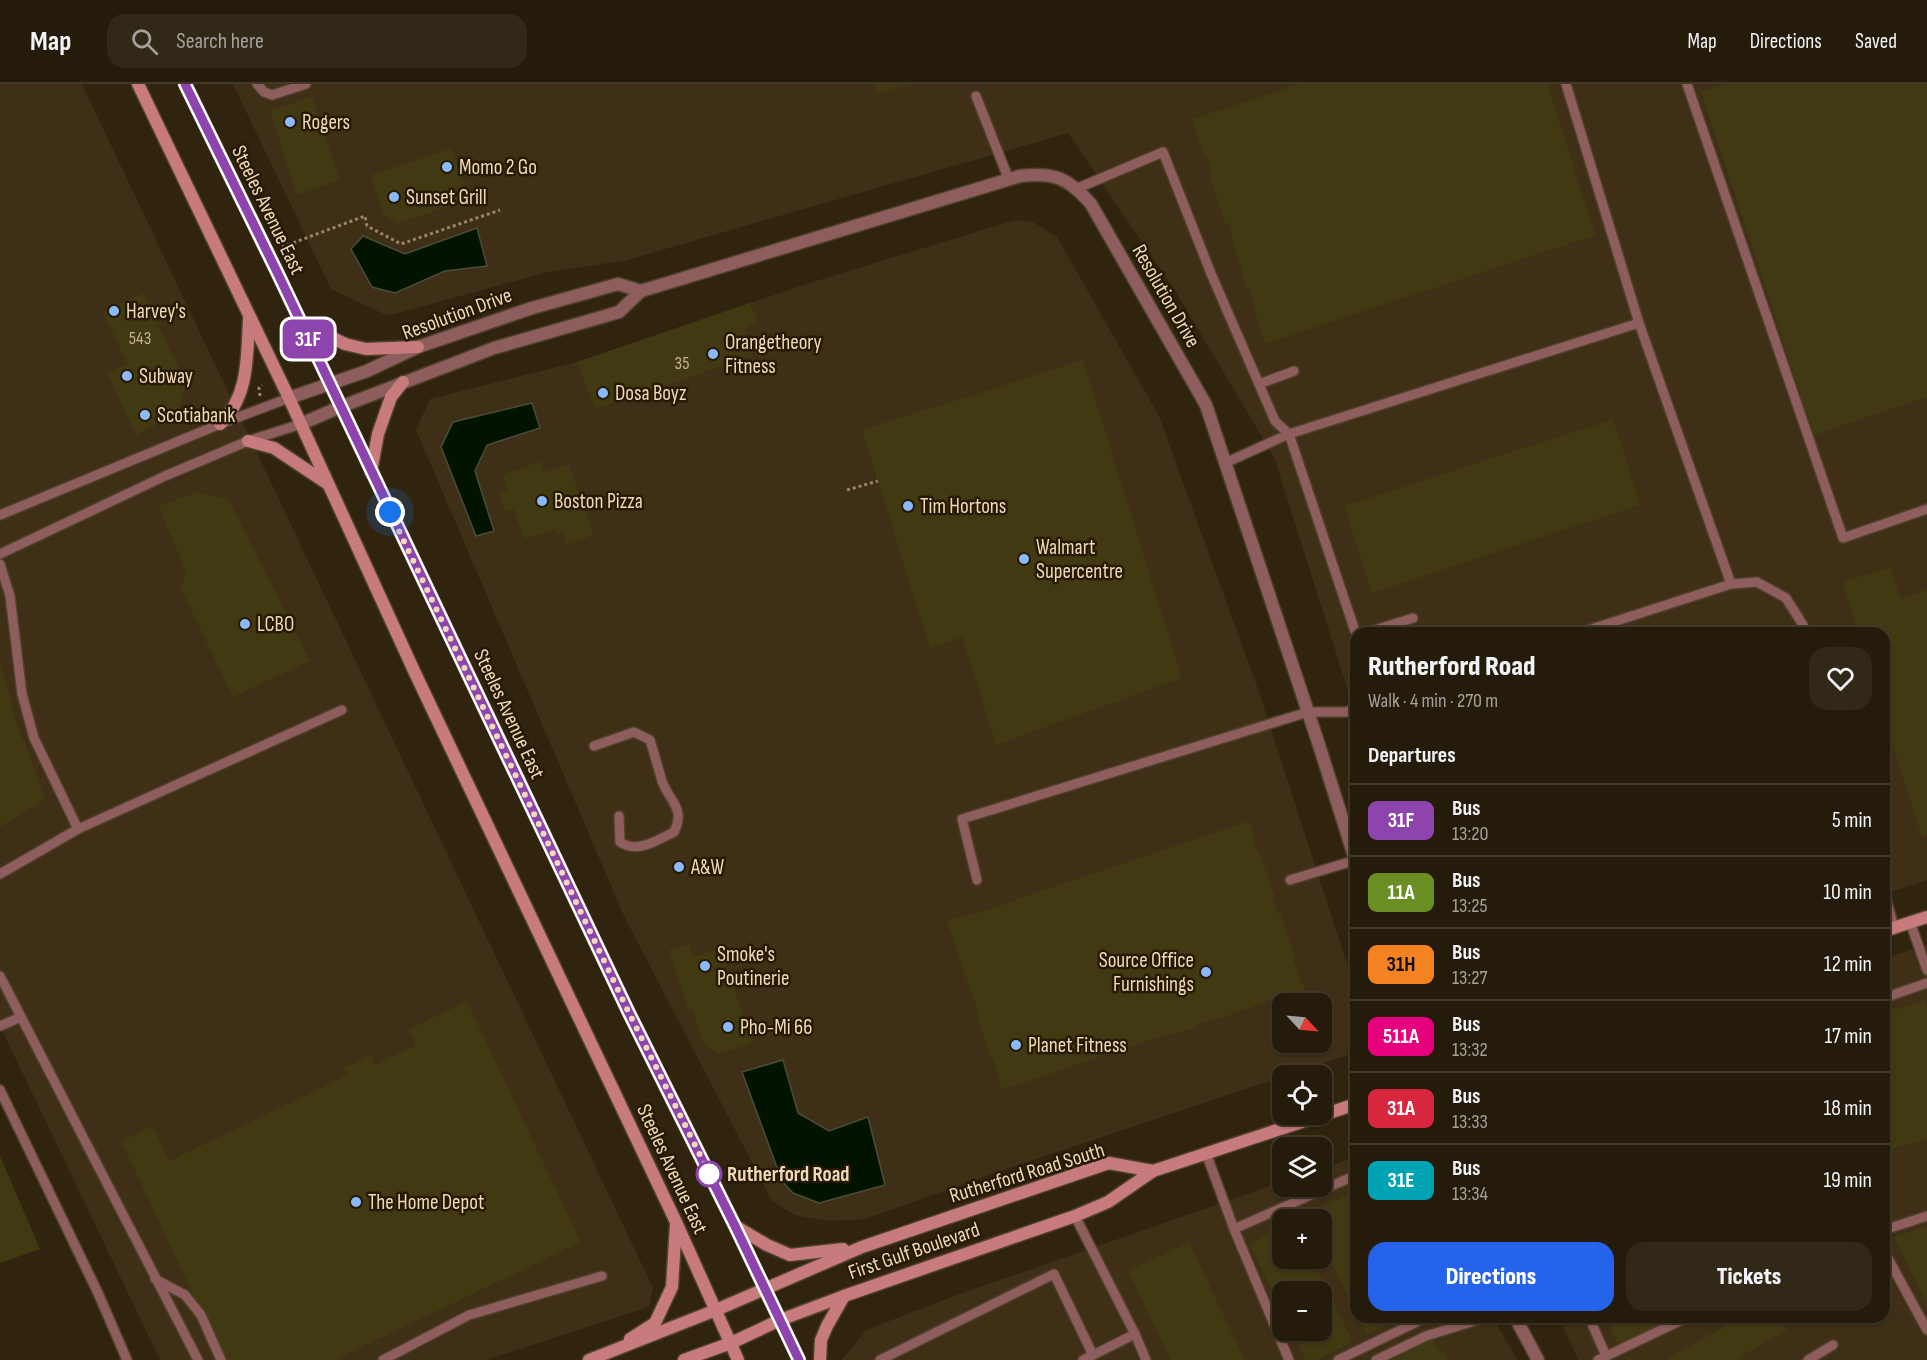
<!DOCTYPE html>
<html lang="en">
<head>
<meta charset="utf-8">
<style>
  body { margin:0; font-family:"Sofia Sans Condensed",sans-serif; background:#312818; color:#f1f3f6; height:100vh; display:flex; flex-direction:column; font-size:22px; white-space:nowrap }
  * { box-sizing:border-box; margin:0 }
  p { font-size:20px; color:#a3a19c }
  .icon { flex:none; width:33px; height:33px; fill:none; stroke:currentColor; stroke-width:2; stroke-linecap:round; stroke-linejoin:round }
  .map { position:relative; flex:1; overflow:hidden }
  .drawer { position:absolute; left:1350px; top:543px; width:540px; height:696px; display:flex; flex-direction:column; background:#251b0a; border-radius:18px; box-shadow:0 2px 4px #0004,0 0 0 2px #42392b }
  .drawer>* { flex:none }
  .badge { padding:0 12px; border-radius:9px; font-size:21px; line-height:39px }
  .needle { width:39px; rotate:116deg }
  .controls { position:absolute; left:1272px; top:909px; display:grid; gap:12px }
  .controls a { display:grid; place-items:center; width:60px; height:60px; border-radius:12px; background:#251b0a; box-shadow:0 2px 4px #0004,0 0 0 2px #42392b; font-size:30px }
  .you { position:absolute; width:30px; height:30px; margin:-15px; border:4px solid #fff; border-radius:50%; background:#1a73e8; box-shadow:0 0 0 9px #1a73e833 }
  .map>.badge { position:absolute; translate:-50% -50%; box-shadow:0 0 0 3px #fff }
  h2 { padding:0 18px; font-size:22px; line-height:54px }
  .round { display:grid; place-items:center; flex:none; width:63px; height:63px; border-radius:18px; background:#312818 }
  .headline { display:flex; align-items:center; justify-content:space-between; height:102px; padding:0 18px }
  h1 { font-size:28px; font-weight:800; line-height:45px }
  .button { display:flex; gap:12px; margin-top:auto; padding:12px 18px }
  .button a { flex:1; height:69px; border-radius:18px; background:#2563eb; color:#fff; font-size:24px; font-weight:800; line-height:69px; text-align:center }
  .button a+a { background:#312818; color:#f1f3f6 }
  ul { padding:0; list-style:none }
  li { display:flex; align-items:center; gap:18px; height:72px; padding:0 18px; border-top:2px solid #42392b }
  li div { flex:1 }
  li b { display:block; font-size:22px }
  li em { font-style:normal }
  li .badge { min-width:66px; font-weight:700; text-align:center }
  header { display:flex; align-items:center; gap:36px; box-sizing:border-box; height:84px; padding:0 30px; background:#251b0a; border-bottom:2px solid #42392b }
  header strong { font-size:28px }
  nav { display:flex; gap:33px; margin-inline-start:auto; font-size:21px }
  .search { width:420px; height:54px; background:#312818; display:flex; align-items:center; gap:15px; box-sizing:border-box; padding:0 21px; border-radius:18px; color:#a3a19c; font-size:22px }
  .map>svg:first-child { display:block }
  .built { fill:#3e2f16; fill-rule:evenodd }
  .water { fill:#021300; stroke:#494e37; stroke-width:1.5 }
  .building { fill:#413912 }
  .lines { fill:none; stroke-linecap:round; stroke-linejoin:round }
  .lane-casing { stroke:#504129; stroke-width:12 }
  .street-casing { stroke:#504129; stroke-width:15 }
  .secondary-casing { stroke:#504129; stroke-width:15 }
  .path { stroke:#98866a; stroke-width:3; stroke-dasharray:3 3; stroke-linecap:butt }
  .lane { stroke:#8e5d5e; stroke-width:9 }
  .street { stroke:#8e5d5e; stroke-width:12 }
  .secondary { stroke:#c87b7d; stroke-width:12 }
  .line-casing { stroke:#fff; stroke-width:14 }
  .line { stroke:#8e44ad; stroke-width:9 }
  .walk { stroke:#f0d9b8; stroke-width:6; stroke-dasharray:0 10.8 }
  .poi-dot { fill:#8cb9fc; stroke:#271a04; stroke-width:2 }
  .stop-dot { fill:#fff; stroke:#8e44ad; stroke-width:3 }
  .labels { text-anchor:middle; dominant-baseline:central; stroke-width:5; stroke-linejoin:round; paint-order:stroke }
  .number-label { font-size:18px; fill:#c4b18e }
  .poi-label { font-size:21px; fill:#f0d9b8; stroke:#271a04; text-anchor:start }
  .street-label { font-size:21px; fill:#f0d9b8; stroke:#271a04 }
  .stop-label { font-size:21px; font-weight:bold; fill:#f0d9b8; stroke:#271a04; text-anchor:start }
</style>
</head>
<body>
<header>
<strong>Map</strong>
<div class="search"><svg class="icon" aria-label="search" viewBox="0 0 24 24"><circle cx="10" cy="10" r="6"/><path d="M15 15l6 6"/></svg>Search here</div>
<nav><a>Map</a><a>Directions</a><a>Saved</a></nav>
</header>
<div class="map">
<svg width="1927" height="1276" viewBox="0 0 1927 1276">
  <rect width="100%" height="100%" fill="#31240e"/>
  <g class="built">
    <polygon points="0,0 82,0 653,1204 649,1223 486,1276 160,1276 0,942"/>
    <polygon points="233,0 1927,0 1927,796 1884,810 1884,549 1356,549 1356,632 1274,373 1176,208 1068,49 627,176 544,189 388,232 331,205"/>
    <path d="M1015,136L1033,138L1057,153L1159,332L1258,605L1356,908V966L1355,969L1282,992V993L1012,1083L865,1135L828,1137L795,1131L772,1117L624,832L416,346L430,315L577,278L800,202ZM1282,920H1322V958H1282Z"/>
    <polygon points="1927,860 1927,1276 1578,1276 1559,1233 1884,1233 1884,875"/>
    <path d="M1356,1073V1233H1493L1517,1276H842L866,1246L954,1212L1282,1098V1102H1322V1085ZM1282,1136H1322V1174H1282ZM1282,1208H1322V1246H1282Z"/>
  </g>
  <g class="water">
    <polygon points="477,144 487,182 445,187 395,209 372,203 351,165 363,152 405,170"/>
    <polygon points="532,319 540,344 487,361 475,387 494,447 476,452 441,363 453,338"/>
    <polygon points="783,976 798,1029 829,1047 868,1033 885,1101 819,1119 793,1109 782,1097 742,988"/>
  </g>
  <g class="building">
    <polygon points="874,0 906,0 906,1 877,10"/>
    <polygon points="1299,0 1547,0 1596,151 1265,260 1253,222 1255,222 1249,204 1247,205 1231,154 1233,153 1229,140 1226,141 1209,90 1212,90 1207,72 1204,73 1192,35"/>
    <polygon points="1726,0 1927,0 1927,313 1814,351 1701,8"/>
    <polygon points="312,13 340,96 297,111 270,27"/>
    <polygon points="452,64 469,116 399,139 384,132 371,91"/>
    <polygon points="143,209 187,301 177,330 136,351 107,289 127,280 103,228"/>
    <polygon points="750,219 758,238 745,245 752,272 595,325 577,278"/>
    <polygon points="1083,276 1182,594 996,661 962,553 930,565 862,346"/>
    <polygon points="1613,335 1641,421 1372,509 1344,422"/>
    <polygon points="541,377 545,388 569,380 594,451 567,461 562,448 556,450 554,445 524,455 513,424 505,427 499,409 508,406 502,391"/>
    <polygon points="199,408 229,416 310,577 233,613 180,503 187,489 158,422"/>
    <polygon points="1891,483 1901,515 1927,506 1927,751 1922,753 1884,633 1884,549 1858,549 1842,498"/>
    <polygon points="0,577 17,640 46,715 0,743"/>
    <polygon points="1249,737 1255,753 1253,754 1258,769 1259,768 1261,773 1275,813 1273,814 1278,830 1280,829 1295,874 1293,875 1305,907 1275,917 1274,915 1213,937 1212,935 1198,940 1199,942 1161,954 1161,952 1002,1006 993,974 991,974 976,929 978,928 947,837 963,831 963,833 977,829"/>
    <polygon points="689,860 694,873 721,864 752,959 719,970 704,961 693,927 689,928 669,866"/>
    <polygon points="1925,916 1927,921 1927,1054 1887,1067 1884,1057 1884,924 1898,925"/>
    <polygon points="467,917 581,1158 335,1276 224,1276 121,1057 153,1042 169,1077 348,991 344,984 371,971 375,981 416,961 408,946"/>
    <polygon points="0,1072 40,1165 0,1179"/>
    <polygon points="1353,1108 1356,1114 1356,1229 1322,1159 1322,1136 1310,1136 1308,1130"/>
    <polygon points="1927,1142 1927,1220 1894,1153"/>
    <polygon points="1282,1143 1282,1174 1312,1174 1353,1258 1316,1276 1306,1276 1292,1246 1322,1246 1322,1208 1282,1208 1282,1228 1249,1160"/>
    <polygon points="1189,1158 1245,1276 1171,1276 1128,1187"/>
    <polygon points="1358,1233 1403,1233 1367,1251"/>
    <polygon points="1606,1233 1669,1233 1671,1237 1618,1260"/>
    <polygon points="1742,1233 1780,1233 1787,1246 1735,1276 1665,1276"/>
    <polygon points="1433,1255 1439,1268 1443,1266 1448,1276 1388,1276"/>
  </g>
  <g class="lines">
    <defs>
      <g id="lane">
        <polyline points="257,0 264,8 272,11 306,0"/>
        <polyline points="1566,0 1639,239 1731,500 1579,549"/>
        <polyline points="1687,0 1843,454 1927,425"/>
        <polyline points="976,12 1009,96"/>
        <polyline points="1078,104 1163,68 1212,192 1275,337 1289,350 1356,550"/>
        <polyline points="1259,300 1294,287"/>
        <polyline points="1225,379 1289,350 1639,239"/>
        <polyline points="0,431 220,340 289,314"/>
        <polyline points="0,470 165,392 248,357 301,340"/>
        <polyline points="0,480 10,512 22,610 34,654 78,745"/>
        <polyline points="1731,500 1757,498 1786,514 1803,541 1806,549"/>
        <polyline points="1365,549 1413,534"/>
        <path d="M594,662L634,648L650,656C654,669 658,683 662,697C669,717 686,724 674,748C657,756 638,770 620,758L619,732"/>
        <polyline points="0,790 78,745 342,626"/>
        <polyline points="977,796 962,735 1308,628 1346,628 1356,624"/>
        <polyline points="1290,796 1356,776"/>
        <polyline points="1884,808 1894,843"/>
        <polyline points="1910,838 1927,886"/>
        <polyline points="0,892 198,1276"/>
        <polyline points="1884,914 1927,899"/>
        <polyline points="0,942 21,933"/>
        <polyline points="0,1006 98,1209 127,1276"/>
        <polyline points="1206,1069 1234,1145 1289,1276"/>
        <polyline points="1075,1132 1135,1250 1146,1276"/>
        <polyline points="1234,1145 1356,1091"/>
        <polyline points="1884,1146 1927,1132"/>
        <polyline points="1884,1167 1927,1246"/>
        <polyline points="155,1195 185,1211 201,1231 221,1276"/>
        <polyline points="1589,1233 1606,1272"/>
        <polyline points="383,1276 469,1231 602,1192"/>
        <polyline points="880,1276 1054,1190 1093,1271"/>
        <polyline points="1083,1276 1135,1250"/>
        <polyline points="1338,1276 1427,1233"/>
        <polyline points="1376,1276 1426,1252 1487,1233"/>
        <polyline points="1598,1276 1684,1235 1684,1233"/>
        <polyline points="1808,1276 1833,1261"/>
      </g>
      <g id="street">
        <polyline points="289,314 367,287 418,263 532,224 618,200 641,207"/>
        <path d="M301,340L340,323L494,264L619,228L641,207L1020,92C1055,88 1068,94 1091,120L1206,321L1318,658L1356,778"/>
        <polyline points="1515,1233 1538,1276"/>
      </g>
      <g id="secondary">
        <polyline points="138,0 289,314 415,589 676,1138 738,1276"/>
        <polyline points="185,0 278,190 629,929 735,1142 799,1276"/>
        <polyline points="300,238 345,260 366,265 418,263"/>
        <path d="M220,340C249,313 247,272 249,235"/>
        <polyline points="248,357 274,364 328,400"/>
        <polyline points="371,388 378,350 391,313 403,298"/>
        <polyline points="1884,847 1927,833"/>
        <polyline points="735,1142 767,1161 790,1171 843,1165"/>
        <polyline points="630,1255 655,1239 672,1203 676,1140"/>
        <polyline points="589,1276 716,1226 862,1163 1109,1079 1153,1087 1356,1020"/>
        <polyline points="684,1276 731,1259 780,1236 844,1212 1075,1132 1108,1118 1153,1087"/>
        <polyline points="820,1276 821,1256 827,1242 844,1212"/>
      </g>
    </defs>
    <use href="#lane" class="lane-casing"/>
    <use href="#street" class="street-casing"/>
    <use href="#secondary" class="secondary-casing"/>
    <g class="path">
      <polyline points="282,163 365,132 367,142 401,160 500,126"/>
      <polyline points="260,312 259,304 262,301"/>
      <polyline points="847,406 878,397"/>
    </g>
    <use href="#lane" class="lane"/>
    <use href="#street" class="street"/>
    <use href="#secondary" class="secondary"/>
  </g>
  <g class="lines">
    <defs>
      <polyline id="line" points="185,0 278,190 629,929 735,1142 799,1276"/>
    </defs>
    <use href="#line" class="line-casing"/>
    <use href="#line" class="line"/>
    <polyline class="walk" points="390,428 629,929 714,1099 709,1090"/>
  </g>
  <g class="poi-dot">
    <circle cx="290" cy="38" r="6"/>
    <circle cx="447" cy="83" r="6"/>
    <circle cx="394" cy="113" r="6"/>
    <circle cx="114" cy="227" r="6"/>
    <circle cx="713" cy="270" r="6"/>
    <circle cx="127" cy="292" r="6"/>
    <circle cx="603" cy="309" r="6"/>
    <circle cx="145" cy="331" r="6"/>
    <circle cx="542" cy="417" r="6"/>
    <circle cx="908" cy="422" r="6"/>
    <circle cx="1024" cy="475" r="6"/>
    <circle cx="245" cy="540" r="6"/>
    <circle cx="679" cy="783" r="6"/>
    <circle cx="705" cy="882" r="6"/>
    <circle cx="1206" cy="888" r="6"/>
    <circle cx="728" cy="943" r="6"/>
    <circle cx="1016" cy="961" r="6"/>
    <circle cx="356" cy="1118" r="6"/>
  </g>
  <circle class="stop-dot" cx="709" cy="1090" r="12"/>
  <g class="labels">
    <g class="number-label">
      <text x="140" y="254">543</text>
      <text x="682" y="279">35</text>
    </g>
    <g class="poi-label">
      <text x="302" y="38">Rogers</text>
      <text x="459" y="83">Momo 2 Go</text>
      <text x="406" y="113">Sunset Grill</text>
      <text x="126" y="227">Harvey's</text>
      <text x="725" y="258">Orangetheory<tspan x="725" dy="24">Fitness</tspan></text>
      <text x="139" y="292">Subway</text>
      <text x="615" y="309">Dosa Boyz</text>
      <text x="157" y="331">Scotiabank</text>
      <text x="554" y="417">Boston Pizza</text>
      <text x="920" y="422">Tim Hortons</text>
      <text x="1036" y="463">Walmart<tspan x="1036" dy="24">Supercentre</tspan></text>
      <text x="257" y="540">LCBO</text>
      <text x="691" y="783">A&amp;W</text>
      <text x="717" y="870">Smoke's<tspan x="717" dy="24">Poutinerie</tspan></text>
      <text x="1194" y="876" text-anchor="end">Source Office<tspan x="1194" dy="24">Furnishings</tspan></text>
      <text x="740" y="943">Pho-Mi 66</text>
      <text x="1028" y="961">Planet Fitness</text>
      <text x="368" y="1118">The Home Depot</text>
    </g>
    <g class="street-label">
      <text transform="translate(268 126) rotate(64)">Steeles Avenue East</text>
      <text transform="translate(1166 212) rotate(60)">Resolution Drive</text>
      <text transform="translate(457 230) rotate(-20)">Resolution Drive</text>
      <text transform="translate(509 630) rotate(65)">Steeles Avenue East</text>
      <text transform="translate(672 1085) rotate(65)">Steeles Avenue East</text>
      <text transform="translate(1027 1089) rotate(-17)">Rutherford Road South</text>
      <text transform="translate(914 1167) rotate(-19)">First Gulf Boulevard</text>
    </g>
    <g class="stop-label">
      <text x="727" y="1090">Rutherford Road</text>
    </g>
  </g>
</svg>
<div class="controls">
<a><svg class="needle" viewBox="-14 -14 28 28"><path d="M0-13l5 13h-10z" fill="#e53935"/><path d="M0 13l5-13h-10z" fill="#a3a19c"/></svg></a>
<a><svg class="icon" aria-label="locate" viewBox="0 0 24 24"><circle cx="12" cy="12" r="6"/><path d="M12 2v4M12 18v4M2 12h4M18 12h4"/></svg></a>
<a><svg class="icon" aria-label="layers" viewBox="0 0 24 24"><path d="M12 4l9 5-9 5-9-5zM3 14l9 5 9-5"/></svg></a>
<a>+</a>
<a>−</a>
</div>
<div class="you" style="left:390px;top:428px"></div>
<b class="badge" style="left:308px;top:255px;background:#8e44ad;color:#fff">31F</b>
<section class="drawer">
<div class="headline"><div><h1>Rutherford Road</h1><p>Walk · 4 min · 270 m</p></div><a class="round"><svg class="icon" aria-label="heart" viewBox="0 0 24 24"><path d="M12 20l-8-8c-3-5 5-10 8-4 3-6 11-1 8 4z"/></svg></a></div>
<h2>Departures</h2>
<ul>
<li><span class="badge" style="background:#8e44ad;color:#fff">31F</span><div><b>Bus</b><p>13:20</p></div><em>5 min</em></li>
<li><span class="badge" style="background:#6b8e23;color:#fff">11A</span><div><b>Bus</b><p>13:25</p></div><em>10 min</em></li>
<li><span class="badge" style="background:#f58220;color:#111">31H</span><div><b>Bus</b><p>13:27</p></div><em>12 min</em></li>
<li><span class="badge" style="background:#e6007e;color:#fff">511A</span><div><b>Bus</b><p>13:32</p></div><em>17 min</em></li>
<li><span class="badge" style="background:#d7263d;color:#fff">31A</span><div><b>Bus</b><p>13:33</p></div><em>18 min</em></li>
<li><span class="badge" style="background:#00a3b4;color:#fff">31E</span><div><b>Bus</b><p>13:34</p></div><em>19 min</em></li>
</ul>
<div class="button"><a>Directions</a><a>Tickets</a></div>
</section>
</div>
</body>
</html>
